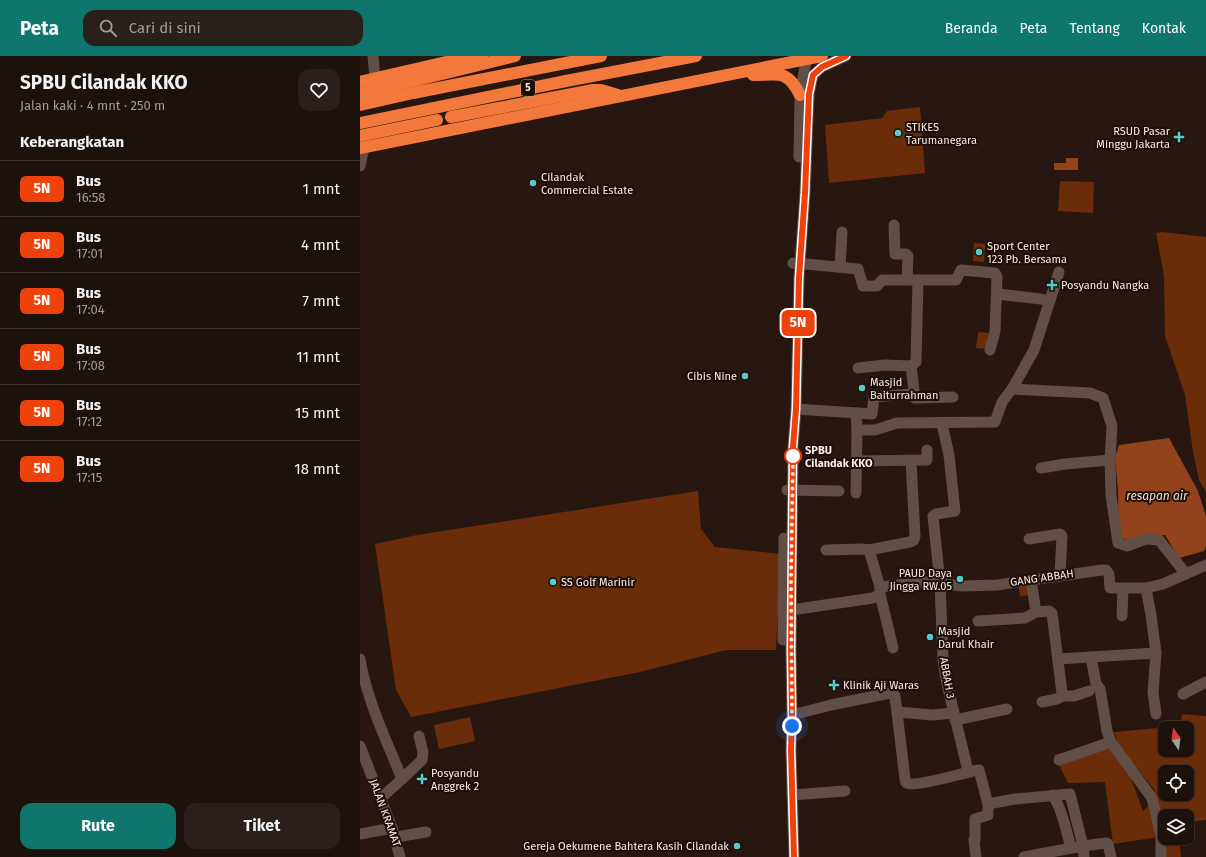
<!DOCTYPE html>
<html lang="id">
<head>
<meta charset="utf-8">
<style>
  body { margin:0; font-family:"Fira Sans",sans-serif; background:#2a1f1a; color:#f1f3f6; height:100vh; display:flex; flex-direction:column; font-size:15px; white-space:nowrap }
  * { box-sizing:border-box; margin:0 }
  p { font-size:13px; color:#a09d9d }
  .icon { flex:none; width:22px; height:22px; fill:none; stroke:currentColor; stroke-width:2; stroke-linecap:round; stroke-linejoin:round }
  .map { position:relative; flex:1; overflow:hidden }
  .panel { display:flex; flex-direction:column; background:#1d110c; width:360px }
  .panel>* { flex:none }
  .badge { padding:0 8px; border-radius:6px; font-size:14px; line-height:26px }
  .needle { width:26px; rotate:346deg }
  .controls { position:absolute; left:798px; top:665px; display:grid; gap:8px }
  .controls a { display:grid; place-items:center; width:36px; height:36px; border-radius:8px; background:#1d110c; box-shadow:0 1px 3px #0004,0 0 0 1px #3b312d; font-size:20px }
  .you { position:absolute; width:20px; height:20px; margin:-10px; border:3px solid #fff; border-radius:50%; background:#1a73e8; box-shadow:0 0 0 6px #1a73e833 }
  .map>.badge { position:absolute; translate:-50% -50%; box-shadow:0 0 0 2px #fff }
  h2 { padding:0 20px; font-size:15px; line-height:36px }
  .round { display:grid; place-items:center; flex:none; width:42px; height:42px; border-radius:12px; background:#2a1f1a }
  .headline { display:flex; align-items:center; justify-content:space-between; height:68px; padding:0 20px }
  h1 { font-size:19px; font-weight:700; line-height:30px }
  .cta { display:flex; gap:8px; margin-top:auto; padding:8px 20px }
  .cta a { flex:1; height:46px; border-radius:12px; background:#0f766e; color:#fff; font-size:16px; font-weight:700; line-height:46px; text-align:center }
  .cta a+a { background:#2a1f1a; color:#f1f3f6 }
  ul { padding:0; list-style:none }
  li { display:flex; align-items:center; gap:12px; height:56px; padding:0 20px; border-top:1px solid #3b312d }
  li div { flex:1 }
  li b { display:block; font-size:15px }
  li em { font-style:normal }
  li .badge { min-width:44px; font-weight:700; text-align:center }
  header { display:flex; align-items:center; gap:24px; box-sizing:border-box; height:56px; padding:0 20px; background:#0f766e; color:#fff }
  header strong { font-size:19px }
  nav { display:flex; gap:22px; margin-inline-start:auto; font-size:14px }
  .search { width:280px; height:36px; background:#2a1f1a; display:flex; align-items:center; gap:10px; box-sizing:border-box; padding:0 14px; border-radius:12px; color:#a09d9d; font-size:15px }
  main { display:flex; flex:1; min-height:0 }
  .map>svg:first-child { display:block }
  .green { fill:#6b2c09; fill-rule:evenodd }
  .water { fill:#93431b }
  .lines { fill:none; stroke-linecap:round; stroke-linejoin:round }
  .minor { stroke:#614e46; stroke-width:11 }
  .highway { stroke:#f3783c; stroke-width:12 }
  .line-casing { stroke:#fff; stroke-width:9 }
  .line { stroke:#ee420d; stroke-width:6 }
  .walk { stroke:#f8ede8; stroke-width:4; stroke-dasharray:0 7.2 }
  .poi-dot { fill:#52cdcc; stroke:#1d0e07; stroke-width:1.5 }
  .stop-dot { fill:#fff; stroke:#ee420d; stroke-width:2 }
  .labels { text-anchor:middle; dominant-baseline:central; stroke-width:4; stroke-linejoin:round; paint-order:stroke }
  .shield { fill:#1d0e07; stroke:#b6aaa4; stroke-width:1 }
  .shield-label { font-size:10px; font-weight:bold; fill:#f8ede8 }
  .poi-label { font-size:11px; fill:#f8ede8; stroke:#1d0e07; text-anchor:start }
  .stop-label { font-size:11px; font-weight:bold; fill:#f8ede8; stroke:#1d0e07; text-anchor:start }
  .street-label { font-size:11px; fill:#f8ede8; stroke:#1d0e07 }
  .water-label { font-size:12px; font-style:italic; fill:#f2dad0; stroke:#1d0e07 }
</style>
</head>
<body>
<header>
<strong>Peta</strong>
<div class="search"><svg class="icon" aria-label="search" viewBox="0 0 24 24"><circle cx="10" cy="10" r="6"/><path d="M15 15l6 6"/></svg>Cari di sini</div>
<nav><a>Beranda</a><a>Peta</a><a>Tentang</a><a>Kontak</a></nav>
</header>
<main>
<section class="panel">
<div class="headline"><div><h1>SPBU Cilandak KKO</h1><p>Jalan kaki · 4 mnt · 250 m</p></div><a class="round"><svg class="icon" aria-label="heart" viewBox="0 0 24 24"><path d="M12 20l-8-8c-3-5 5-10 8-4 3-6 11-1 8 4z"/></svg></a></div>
<h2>Keberangkatan</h2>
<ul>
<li><span class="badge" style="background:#ee420d;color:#fff">5N</span><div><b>Bus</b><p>16:58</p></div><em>1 mnt</em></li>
<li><span class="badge" style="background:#ee420d;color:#fff">5N</span><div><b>Bus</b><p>17:01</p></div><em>4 mnt</em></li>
<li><span class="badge" style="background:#ee420d;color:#fff">5N</span><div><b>Bus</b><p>17:04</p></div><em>7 mnt</em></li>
<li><span class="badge" style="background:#ee420d;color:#fff">5N</span><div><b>Bus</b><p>17:08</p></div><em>11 mnt</em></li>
<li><span class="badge" style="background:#ee420d;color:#fff">5N</span><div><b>Bus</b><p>17:12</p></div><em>15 mnt</em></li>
<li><span class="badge" style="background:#ee420d;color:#fff">5N</span><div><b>Bus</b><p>17:15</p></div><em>18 mnt</em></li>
</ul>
<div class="cta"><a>Rute</a><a>Tiket</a></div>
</section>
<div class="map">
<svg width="846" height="801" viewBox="0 0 846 801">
  <rect width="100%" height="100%" fill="#271710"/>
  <g class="green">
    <polygon points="560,51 565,117 469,127 465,69 522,62 527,55"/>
    <polygon points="700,125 734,126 733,157 698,155"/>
    <polygon points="802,176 846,181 846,436 839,424 833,396 825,339 805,280 804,220 796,177"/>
    <polygon points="614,187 625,188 624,206 613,205"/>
    <polygon points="618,276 628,277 626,293 616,292"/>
    <polygon points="338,435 341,473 355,491 421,498 416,594 366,594 280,616 51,661 36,634 15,488 57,479"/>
    <polygon points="672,525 673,539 660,540 658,526"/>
    <path d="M822,658L846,660V764L827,766V760H805V780L753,788L745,726L708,727L694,699L725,691L736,685H746L770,720L783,755L796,743L794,733L760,692L754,676L820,670ZM805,672H827V694H805ZM805,716H827V738H805Z"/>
    <polygon points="110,661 115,685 79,693 74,669"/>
    <polygon points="805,782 819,782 821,801 805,801"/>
  </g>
  <g class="water">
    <polygon points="706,102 718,102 718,114 694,114 694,107 706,107"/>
    <polygon points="809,382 838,435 846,460 846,490 844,495 819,502 805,479 784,480 770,485 759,481 758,434 755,401 759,389"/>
  </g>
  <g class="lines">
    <g class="minor">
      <polyline points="13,0 15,22"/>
      <polyline points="439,101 440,39 447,0"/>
      <polyline points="0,110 4,91"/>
      <polyline points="534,169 535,198 546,198 548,200 547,224"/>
      <polyline points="433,207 440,209 446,208 498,213 503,230 517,230 522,224 596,224 601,214 635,217 637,221 635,275 630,294"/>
      <polyline points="480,211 482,176"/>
      <polyline points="637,238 681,243 690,245"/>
      <polyline points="498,312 525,309 551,310 556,306 558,224"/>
      <polyline points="652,333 730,337 743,342 752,370 750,404 751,439 758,487 767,490 786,483 799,484 826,518"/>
      <polyline points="547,339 554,339 555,342 593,341"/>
      <polyline points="436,353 512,358 514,341 552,338 554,334 551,310"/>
      <polyline points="496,357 497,374 515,374 537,367 635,366 642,346 652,333 674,294 699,216"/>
      <polyline points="582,368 589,399 595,455 576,458 573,460 580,527 583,603 585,616 587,628 608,715"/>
      <polyline points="497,405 567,404 567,394"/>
      <polyline points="681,412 705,408 750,404"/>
      <polyline points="427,434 479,435"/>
      <polyline points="496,437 497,374"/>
      <polyline points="669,483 700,478 702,480 700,519"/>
      <polyline points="466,494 502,493 509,494 520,531"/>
      <polyline points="509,494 550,486 554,484 555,480 551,405"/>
      <polyline points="671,524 676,556 689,555 692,557 702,637 702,640"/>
      <polyline points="786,532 791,559 796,597 793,636 796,658"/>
      <polyline points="520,538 533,592"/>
      <polyline points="424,555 513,542 520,538 520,531 566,526 602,530 637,529 742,514 746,514 749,518 750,532 786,532 803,528 846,509"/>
      <polyline points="762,560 763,533"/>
      <polyline points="618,565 665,562 676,556"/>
      <polyline points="423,584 424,482"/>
      <polyline points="731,601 736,628 740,633 747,675 751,686 792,742 801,780 801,801"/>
      <path d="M0,603C7,645 26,683 42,723L21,742"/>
      <polyline points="698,603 796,597"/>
      <polyline points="823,638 846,626"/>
      <polyline points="682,646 697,643 702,640 714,640 729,635"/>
      <polyline points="537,656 573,659 593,657"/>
      <path d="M432,659L471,649L525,638L531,637L535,640L545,723L546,727C555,732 605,716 619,714L628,748V759L615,763V784"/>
      <polyline points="595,664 647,653"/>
      <polyline points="0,690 32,772 40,801"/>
      <polyline points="699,704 751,686"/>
      <polyline points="42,723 62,704 63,696 59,680"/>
      <polyline points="432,739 485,735"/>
      <path d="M693,739C703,756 706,774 711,792"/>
      <polyline points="628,748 655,743 710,738 723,790 724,801"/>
      <polyline points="0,778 32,772"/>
      <polyline points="36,781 66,776"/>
      <polyline points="614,784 616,801"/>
      <polyline points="434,801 431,693 432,659 431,594 433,391 436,353 439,222 445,137 449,38 453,19 462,11 486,0"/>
      <polyline points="664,801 723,790 746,787 748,788 751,801"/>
    </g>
    <g class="highway">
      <path d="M393,19C419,19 427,13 440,39"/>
      <polyline points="0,26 95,4 122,0"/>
      <polyline points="0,38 155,0"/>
      <polyline points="0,49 53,37 241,0"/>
      <polyline points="91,61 233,34 241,34 258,39"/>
      <polyline points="0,67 206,25 336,0"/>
      <polyline points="0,80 77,64"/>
      <polyline points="0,92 462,0"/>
    </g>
  </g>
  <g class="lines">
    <defs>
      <polyline id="line" points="434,801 431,694 432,659 431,594 433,391 436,353 439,222 445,137 449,38 453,19 462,11 486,0"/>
    </defs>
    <use href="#line" class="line-casing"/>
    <use href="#line" class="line"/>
    <polyline class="walk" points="432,670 431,524 433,400"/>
  </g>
  <g class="poi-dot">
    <circle cx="538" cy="77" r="4"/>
    <path d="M817 75h4v4h4v4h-4v4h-4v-4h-4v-4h4z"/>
    <circle cx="173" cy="127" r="4"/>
    <circle cx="619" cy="196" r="4"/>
    <path d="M690 223h4v4h4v4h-4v4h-4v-4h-4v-4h4z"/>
    <circle cx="385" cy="320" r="4"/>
    <circle cx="502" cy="332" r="4"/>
    <circle cx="600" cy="523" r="4"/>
    <circle cx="193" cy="526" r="4"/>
    <circle cx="570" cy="581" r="4"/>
    <path d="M472 623h4v4h4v4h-4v4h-4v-4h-4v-4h4z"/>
    <path d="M60 717h4v4h4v4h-4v4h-4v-4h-4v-4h4z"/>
    <circle cx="377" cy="790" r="4"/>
  </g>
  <circle class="stop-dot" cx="433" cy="400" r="8"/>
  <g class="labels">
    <rect class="shield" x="161" y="24" width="14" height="16" rx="3"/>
    <g class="shield-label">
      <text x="168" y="32">5</text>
    </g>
    <g class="poi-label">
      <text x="546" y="71">STIKES<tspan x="546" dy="13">Tarumanegara</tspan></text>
      <text x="810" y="75" text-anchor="end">RSUD Pasar<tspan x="810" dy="13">Minggu Jakarta</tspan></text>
      <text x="181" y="121">Cilandak<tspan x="181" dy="13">Commercial Estate</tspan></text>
      <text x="627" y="190">Sport Center<tspan x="627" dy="13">123 Pb. Bersama</tspan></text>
      <text x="701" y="229">Posyandu Nangka</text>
      <text x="377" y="320" text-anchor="end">Cibis Nine</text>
      <text x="510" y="326">Masjid<tspan x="510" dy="13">Baiturrahman</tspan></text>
      <text x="592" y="517" text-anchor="end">PAUD Daya<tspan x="592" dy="13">Jingga RW.05</tspan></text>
      <text x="201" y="526">SS Golf Marinir</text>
      <text x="578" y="575">Masjid<tspan x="578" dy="13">Darul Khair</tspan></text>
      <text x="483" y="629">Klinik Aji Waras</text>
      <text x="71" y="717">Posyandu<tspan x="71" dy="13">Anggrek 2</tspan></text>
      <text x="369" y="790" text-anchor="end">Gereja Oekumene Bahtera Kasih Cilandak</text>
    </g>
    <g class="stop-label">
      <text x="445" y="394">SPBU<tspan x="445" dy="13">Cilandak KKO</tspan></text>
    </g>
    <g class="street-label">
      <text transform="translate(682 522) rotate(-8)">GANG ABBAH</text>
      <text transform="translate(587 622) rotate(80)">ABBAH 3</text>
      <text transform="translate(25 757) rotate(70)">JALAN KRAMAT</text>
    </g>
    <g class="water-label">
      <text x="797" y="440">resapan air</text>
    </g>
  </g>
</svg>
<div class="controls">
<a><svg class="needle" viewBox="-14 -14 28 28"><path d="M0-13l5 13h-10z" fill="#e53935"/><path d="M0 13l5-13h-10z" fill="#a09d9d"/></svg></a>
<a><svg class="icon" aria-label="locate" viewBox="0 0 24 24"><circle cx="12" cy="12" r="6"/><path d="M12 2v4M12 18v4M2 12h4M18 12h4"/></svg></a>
<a><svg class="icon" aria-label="layers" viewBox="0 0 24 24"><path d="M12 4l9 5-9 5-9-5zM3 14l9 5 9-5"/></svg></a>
</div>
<div class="you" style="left:432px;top:670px"></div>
<b class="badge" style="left:438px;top:267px;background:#ee420d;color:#fff">5N</b>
</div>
</main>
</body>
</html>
